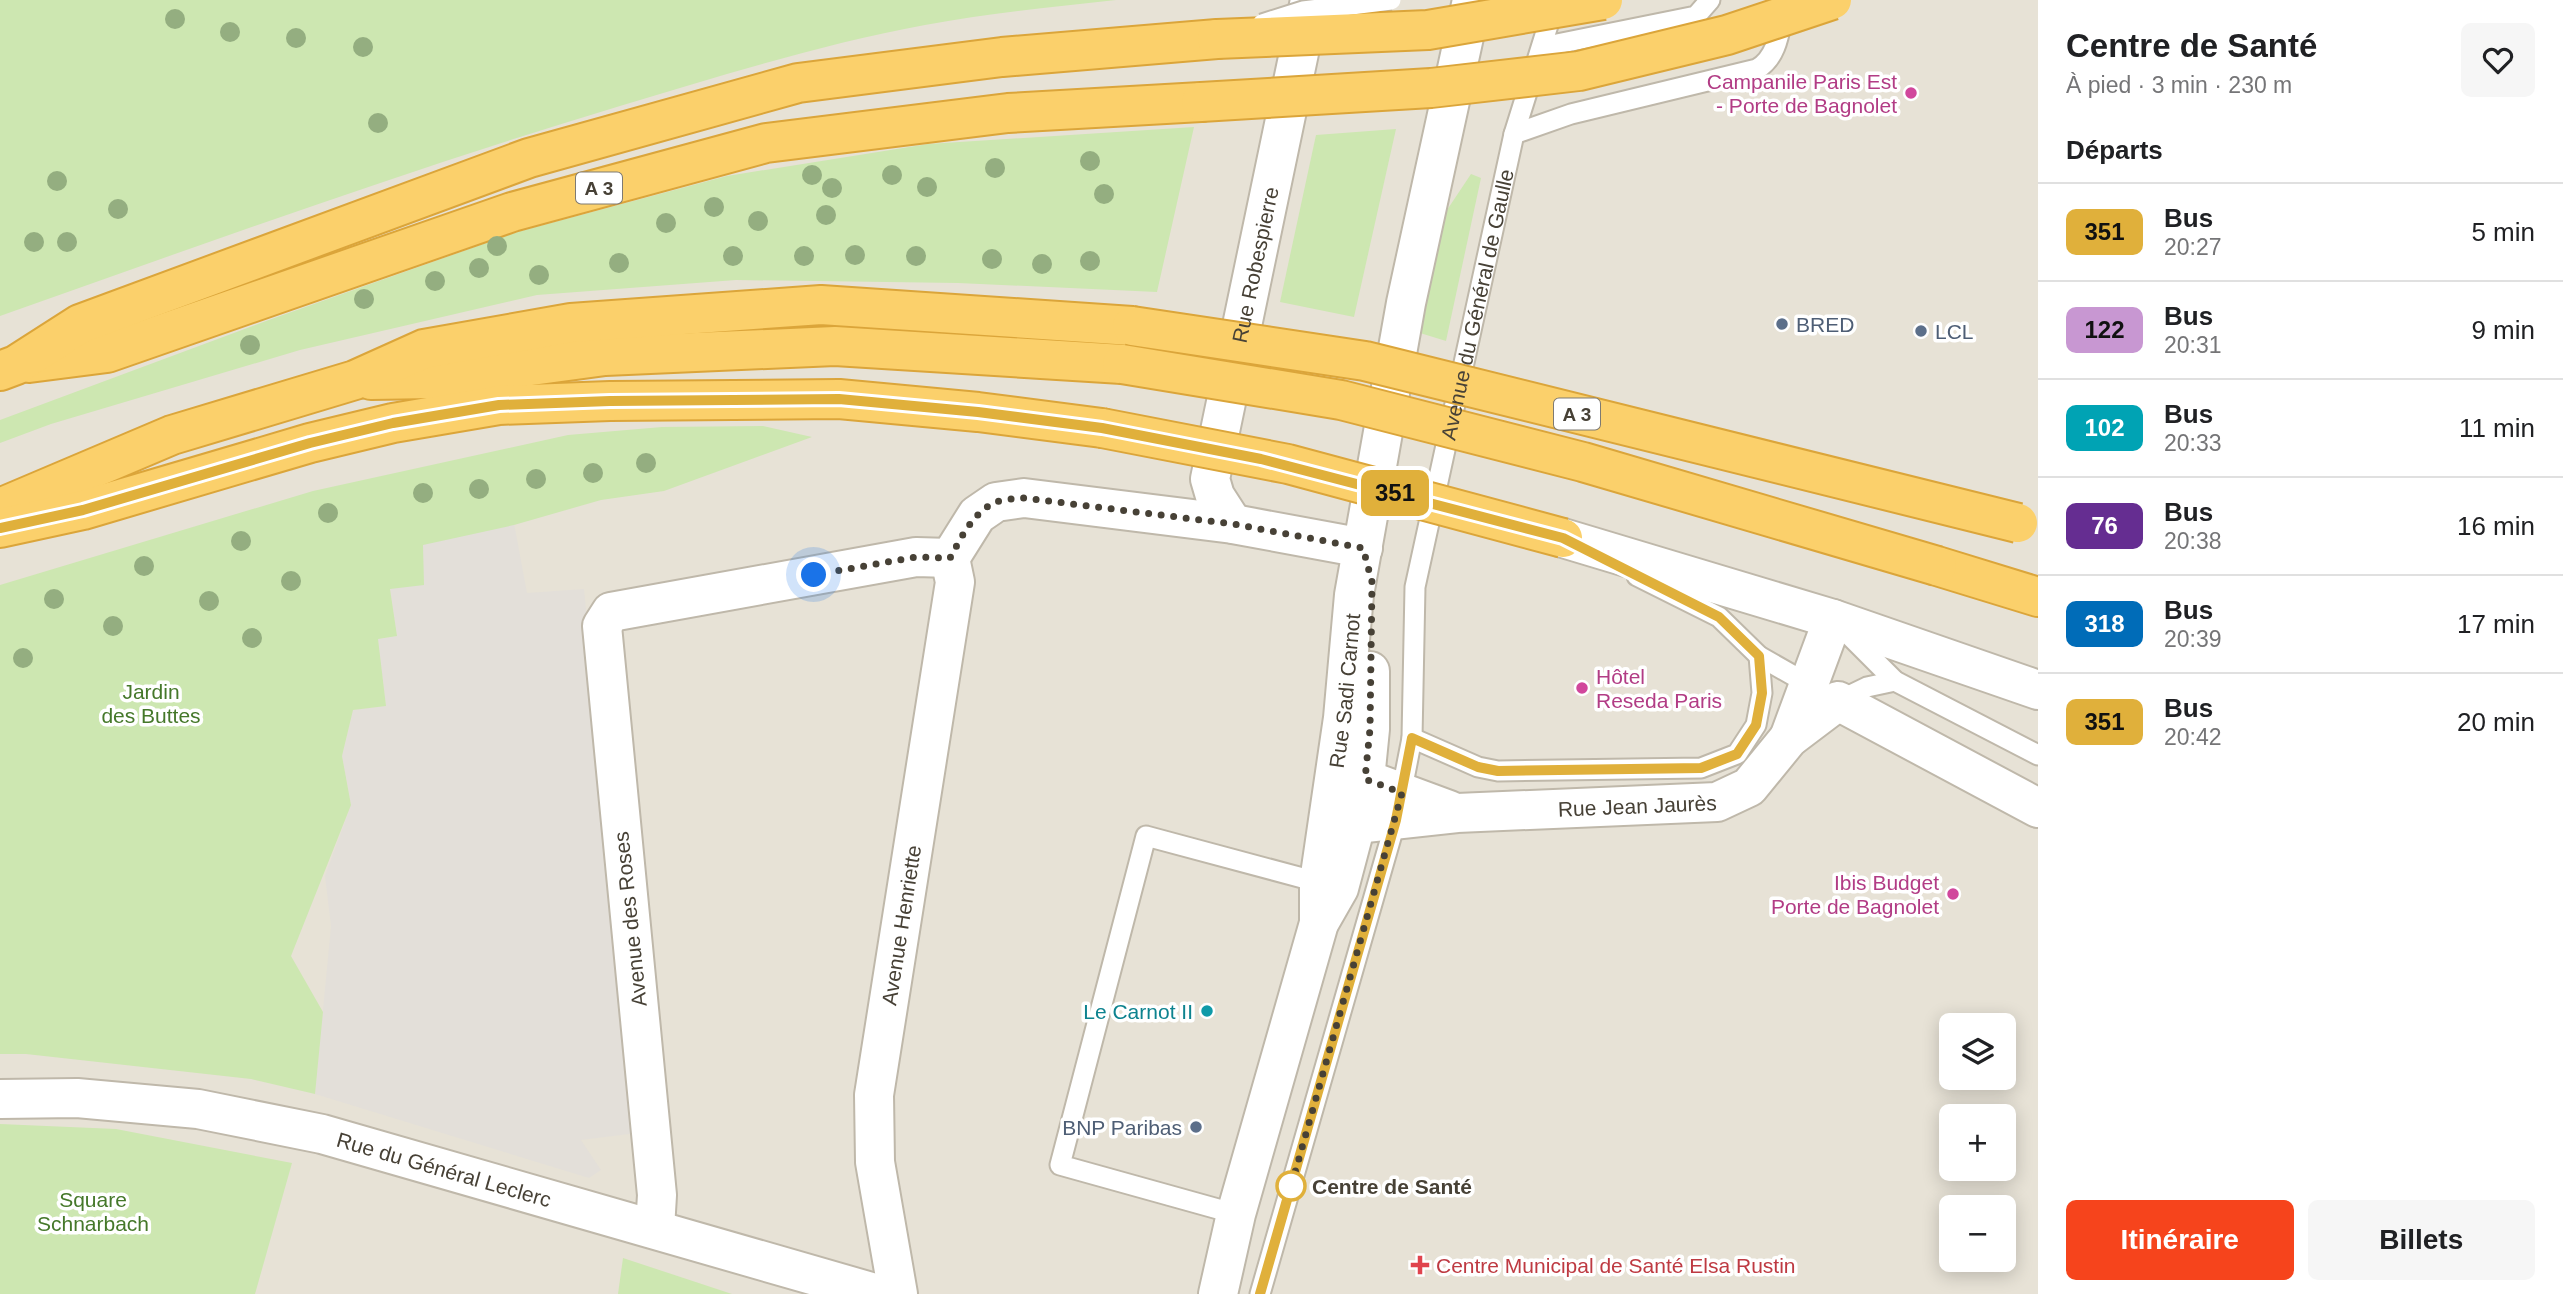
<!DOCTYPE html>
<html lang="fr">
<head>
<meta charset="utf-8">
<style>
  body { margin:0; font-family:Helvetica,sans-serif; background:#f6f6f6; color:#202124; height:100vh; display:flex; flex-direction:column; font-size:26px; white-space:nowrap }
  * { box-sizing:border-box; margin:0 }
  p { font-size:23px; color:#757577 }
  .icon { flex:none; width:38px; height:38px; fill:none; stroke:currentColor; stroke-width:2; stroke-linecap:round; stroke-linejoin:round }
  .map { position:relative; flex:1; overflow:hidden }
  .details { display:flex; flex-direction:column; background:#fff; width:525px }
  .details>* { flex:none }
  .badge { padding:0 14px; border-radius:10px; font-size:24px; line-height:46px }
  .controls { position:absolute; left:1939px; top:1013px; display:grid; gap:14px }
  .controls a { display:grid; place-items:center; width:77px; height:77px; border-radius:10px; background:#fff; box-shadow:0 4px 18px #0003; font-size:35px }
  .you { position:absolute; width:35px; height:35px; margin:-18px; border:5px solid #fff; border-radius:50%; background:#1a73e8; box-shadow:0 0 0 10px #1a73e833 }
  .map>.badge { position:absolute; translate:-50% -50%; box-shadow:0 0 0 4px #fff }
  h2 { padding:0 28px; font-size:26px; line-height:63px }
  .round { display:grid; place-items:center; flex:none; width:74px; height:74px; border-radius:10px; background:#f6f6f6 }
  .headline { display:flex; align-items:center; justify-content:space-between; height:119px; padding:0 28px }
  h1 { font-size:33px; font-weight:700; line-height:52px }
  .primary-button { display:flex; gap:14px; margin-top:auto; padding:14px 28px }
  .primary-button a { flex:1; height:80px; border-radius:10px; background:#f6441c; color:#fff; font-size:28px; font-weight:700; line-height:80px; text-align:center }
  .primary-button a+a { background:#f6f6f6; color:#202124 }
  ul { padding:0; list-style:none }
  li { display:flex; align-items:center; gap:21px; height:98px; padding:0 28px; border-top:2px solid #e0e0e0 }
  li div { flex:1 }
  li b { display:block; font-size:26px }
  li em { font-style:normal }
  li .badge { min-width:77px; font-weight:700; text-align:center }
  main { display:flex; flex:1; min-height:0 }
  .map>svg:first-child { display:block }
  .residential { fill:#e7e2d6; fill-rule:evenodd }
  .industrial { fill:#e3dfd9 }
  .green { fill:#cde7b1 }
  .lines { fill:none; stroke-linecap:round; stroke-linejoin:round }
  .service-casing { stroke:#bfb8aa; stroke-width:23 }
  .minor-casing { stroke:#bfb8aa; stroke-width:42 }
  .tertiary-casing { stroke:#bfb8aa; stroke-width:42 }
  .motorway-casing { stroke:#dba53a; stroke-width:42 }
  .service { stroke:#fff; stroke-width:19 }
  .minor { stroke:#fff; stroke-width:38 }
  .tertiary { stroke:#fff; stroke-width:38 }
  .motorway { stroke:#fbd06b; stroke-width:38 }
  .service-bridge-casing { stroke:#bfb8aa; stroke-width:23; stroke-linecap:butt }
  .motorway-bridge-casing { stroke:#dba53a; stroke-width:42; stroke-linecap:butt }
  .service-bridge { stroke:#fff; stroke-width:19 }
  .motorway-bridge { stroke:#fbd06b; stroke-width:38 }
  .tree { fill:#94ae80 }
  .line-casing { stroke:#fff; stroke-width:16 }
  .line { stroke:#e0b03b; stroke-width:10 }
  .walk { stroke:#474136; stroke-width:7; stroke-dasharray:0 12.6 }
  .hotel-dot { fill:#d1479c; stroke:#fff; stroke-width:2.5 }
  .service-dot { fill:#5c6f8a; stroke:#fff; stroke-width:2.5 }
  .culture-dot { fill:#0f9aa8; stroke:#fff; stroke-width:2.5 }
  .stop-dot { fill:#fff; stroke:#e0b03b; stroke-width:3.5 }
  .health-dot { fill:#e0444e; stroke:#fff; stroke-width:2.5 }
  .labels { text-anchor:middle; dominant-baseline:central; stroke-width:7; stroke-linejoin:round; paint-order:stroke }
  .shield { fill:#fff; stroke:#7e7a72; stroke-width:2 }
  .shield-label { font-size:19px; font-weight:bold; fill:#474136 }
  .hotel-label { font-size:21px; fill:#b23c85; stroke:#fff; text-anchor:end }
  .street-label { font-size:21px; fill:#474136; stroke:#fff }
  .service-label { font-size:21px; fill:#4e5e75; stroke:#fff; text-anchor:start }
  .park-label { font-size:21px; fill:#45782a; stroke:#fff }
  .culture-label { font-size:21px; fill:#0d838f; stroke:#fff; text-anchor:end }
  .stop-label { font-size:21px; font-weight:bold; fill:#474136; stroke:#fff; text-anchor:start }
  .health-label { font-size:21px; fill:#be3a42; stroke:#fff; text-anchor:start }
</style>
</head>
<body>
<main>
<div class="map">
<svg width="2038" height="1294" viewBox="0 0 2038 1294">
  <rect width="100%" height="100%" fill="#f4f0e8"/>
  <path class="residential" d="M0,0H2038V1294H0ZM1951,1026H2004V1078H1951ZM1951,1116H2004V1169H1951ZM1951,1208H2004V1260H1951Z"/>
  <polygon class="industrial" points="511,507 527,593 584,589 637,1133 581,1140 601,1170 589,1178 315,1094 331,926 325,876 351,805 342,756 353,710 386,706 378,639 397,636 390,588 421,521"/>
  <g class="green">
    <path d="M0,0H1116C1052,7 988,13 925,25C822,44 720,76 620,106C411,169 206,243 0,316Z"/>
    <polygon points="1194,127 1157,292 958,283 736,280 537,295 300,350 51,424 0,443 0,420 266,321 517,232 727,176 928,144"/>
    <polygon points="1396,129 1354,317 1280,302 1316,135"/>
    <polygon points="1471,174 1481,178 1446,341 1420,333 1447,210"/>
    <polygon points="763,426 812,437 664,491 601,500 514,525 423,545 424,585 390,589 397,636 378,639 386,706 353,710 342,756 351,805 291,956 323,1012 315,1094 251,1079 26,1054 0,1054 0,585 313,491 568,435 662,427"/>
    <polygon points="0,1124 116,1129 292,1163 255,1294 0,1294"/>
    <polygon points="623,1258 732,1294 618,1294"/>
  </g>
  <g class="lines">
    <defs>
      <g id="service">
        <polyline points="1542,47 1696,16 1710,0"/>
        <path d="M1514,134L1571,114L1757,69C1776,58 1779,35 1783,15"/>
        <polyline points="1637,576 1719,617 1759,656 1838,701 1867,687 1895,681"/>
        <polyline points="1846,632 1895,681 2038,755"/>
        <polyline points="1412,738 1478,767 1498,771 1701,768 1737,754 1756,725 1762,693 1759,656"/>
        <polyline points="1236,1214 1060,1165 1146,836 1325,884"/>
        <path id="s1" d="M1260,1294L1396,820L1412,738L1415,587L1514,134L1554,6"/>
      </g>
      <g id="minor">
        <path id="s2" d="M1233,524L1215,496L1210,479L1310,0"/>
        <polyline points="1563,538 1833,619 2038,690"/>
        <polyline points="950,558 977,515 996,502 1024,498 1233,524 1363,548"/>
        <polyline points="1789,738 1833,619"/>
        <polyline points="1354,748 1365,779 1449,810"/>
        <path id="s3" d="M1356,824L1457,813L1717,802L1749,787L1789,738L1838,701L2038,808"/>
        <path id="s4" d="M0,1099L77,1098L198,1109L322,1134L878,1294"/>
        <polyline points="655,1228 657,1195 602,626 611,612 916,557 950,558"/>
        <path id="s5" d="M898,1294L875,1162L874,1095L955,582L950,558"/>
      </g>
      <g id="tertiary">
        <path id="s6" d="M1319,923V882L1343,718L1354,595L1406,303L1472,0"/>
        <polyline points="1218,1294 1236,1214 1319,923 1339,888 1356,824 1365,779 1370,729 1370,671"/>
      </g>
      <g id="motorway">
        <polyline points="29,363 107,353 512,212 766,143 1008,113 1201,102"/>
        <polyline points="0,371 16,365 80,324 529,158 798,83 1002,57 1217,39"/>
        <polyline points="371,380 433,379 605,356 835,346 1122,364"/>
        <polyline points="0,508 172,435 355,380 424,349 571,323 821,305 1132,326"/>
        <polyline points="0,528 83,510 310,443 393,423 499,405 610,401 839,399 978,412 1102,428"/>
        <polyline points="1937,566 2038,597"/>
      </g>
    </defs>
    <use href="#service" class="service-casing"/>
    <use href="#minor" class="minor-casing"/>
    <use href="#tertiary" class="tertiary-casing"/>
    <use href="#motorway" class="motorway-casing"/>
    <use href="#service" class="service"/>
    <use href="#minor" class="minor"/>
    <use href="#tertiary" class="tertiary"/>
    <use href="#motorway" class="motorway"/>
    <defs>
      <polyline id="service-bridge" points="1262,24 1303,11 1391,0"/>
      <g id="motorway-bridge">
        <polyline points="1217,39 1428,30 1603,0"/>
        <polyline points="1201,102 1431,88 1579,71 1727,35 1832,0"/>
        <polyline points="1132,326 1365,361 2018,523"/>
        <polyline points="1122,364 1341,400 1583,462 1937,566"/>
        <polyline points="1102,428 1288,464 1563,538"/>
      </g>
    </defs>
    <use href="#service-bridge" class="service-bridge-casing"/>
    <use href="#motorway-bridge" class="motorway-bridge-casing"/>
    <use href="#service-bridge" class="service-bridge"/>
    <use href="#motorway-bridge" class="motorway-bridge"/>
  </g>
  <g class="tree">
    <circle cx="175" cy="19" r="10"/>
    <circle cx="230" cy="32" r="10"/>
    <circle cx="296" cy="38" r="10"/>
    <circle cx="363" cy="47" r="10"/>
    <circle cx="378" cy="123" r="10"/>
    <circle cx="1090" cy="161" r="10"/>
    <circle cx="995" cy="168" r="10"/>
    <circle cx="812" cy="175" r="10"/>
    <circle cx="892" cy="175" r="10"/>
    <circle cx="57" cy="181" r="10"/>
    <circle cx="927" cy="187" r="10"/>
    <circle cx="832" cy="188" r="10"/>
    <circle cx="1104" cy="194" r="10"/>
    <circle cx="714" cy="207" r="10"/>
    <circle cx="118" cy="209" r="10"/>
    <circle cx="826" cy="215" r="10"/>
    <circle cx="758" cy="221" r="10"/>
    <circle cx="666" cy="223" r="10"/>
    <circle cx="34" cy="242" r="10"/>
    <circle cx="67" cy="242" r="10"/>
    <circle cx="497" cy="246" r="10"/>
    <circle cx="855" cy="255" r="10"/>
    <circle cx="733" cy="256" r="10"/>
    <circle cx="804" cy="256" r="10"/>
    <circle cx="916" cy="256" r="10"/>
    <circle cx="992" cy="259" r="10"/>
    <circle cx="1090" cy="261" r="10"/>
    <circle cx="619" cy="263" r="10"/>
    <circle cx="1042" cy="264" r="10"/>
    <circle cx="479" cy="268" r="10"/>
    <circle cx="539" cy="275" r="10"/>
    <circle cx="435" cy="281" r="10"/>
    <circle cx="364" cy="299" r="10"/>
    <circle cx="250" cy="345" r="10"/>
    <circle cx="646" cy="463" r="10"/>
    <circle cx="593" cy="473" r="10"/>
    <circle cx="536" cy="479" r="10"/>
    <circle cx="479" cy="489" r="10"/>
    <circle cx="423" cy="493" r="10"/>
    <circle cx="328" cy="513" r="10"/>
    <circle cx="241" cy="541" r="10"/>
    <circle cx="144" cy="566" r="10"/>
    <circle cx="291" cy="581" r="10"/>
    <circle cx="54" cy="599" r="10"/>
    <circle cx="209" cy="601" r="10"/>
    <circle cx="113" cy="626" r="10"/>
    <circle cx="252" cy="638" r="10"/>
    <circle cx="23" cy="658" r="10"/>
  </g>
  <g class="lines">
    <defs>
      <polyline id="line" points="0,528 83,510 310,443 393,423 499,405 610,401 839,399 978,412 1102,428 1261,459 1563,538 1719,617 1759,656 1762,693 1756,725 1737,754 1701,768 1498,771 1478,767 1412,738 1396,820 1260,1294"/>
    </defs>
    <use href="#line" class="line-casing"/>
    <use href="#line" class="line"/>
    <path class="walk" d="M814,575L916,557L950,558C961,538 973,512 996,502C1004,499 1015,499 1024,498L1233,524L1363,548L1372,582L1370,729L1365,779L1402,793L1289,1194L1291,1186"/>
  </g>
  <g class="hotel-dot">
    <circle cx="1911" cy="93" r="7"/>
    <circle cx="1582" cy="688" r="7"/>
    <circle cx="1953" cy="894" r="7"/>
  </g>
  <g class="service-dot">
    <circle cx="1782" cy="324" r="7"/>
    <circle cx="1921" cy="331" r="7"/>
    <circle cx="1196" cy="1127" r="7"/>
  </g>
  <circle class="culture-dot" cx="1207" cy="1011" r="7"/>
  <circle class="stop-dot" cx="1291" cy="1186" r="14"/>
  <path class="health-dot" d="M1416.5 1254.5h7v7h7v7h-7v7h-7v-7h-7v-7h7z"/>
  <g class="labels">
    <g class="shield">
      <rect x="576" y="172.5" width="46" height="31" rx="5"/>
      <rect x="1554" y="398.5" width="46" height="31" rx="5"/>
    </g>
    <g class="shield-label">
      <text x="599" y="188">A 3</text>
      <text x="1577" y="414">A 3</text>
    </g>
    <g class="hotel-label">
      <text x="1897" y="81">Campanile Paris Est<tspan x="1897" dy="24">- Porte de Bagnolet</tspan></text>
      <text x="1596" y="676" text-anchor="start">Hôtel<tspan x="1596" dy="24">Reseda Paris</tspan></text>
      <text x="1939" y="882">Ibis Budget<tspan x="1939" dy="24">Porte de Bagnolet</tspan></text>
    </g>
    <g class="street-label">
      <text stroke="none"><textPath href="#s2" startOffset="270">Rue Robespierre</textPath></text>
      <text stroke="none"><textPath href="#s1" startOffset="1017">Avenue du Général de Gaulle</textPath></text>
      <text stroke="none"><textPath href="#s6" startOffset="234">Rue Sadi Carnot</textPath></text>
      <text stroke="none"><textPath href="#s3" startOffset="282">Rue Jean Jaurès</textPath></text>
      <text transform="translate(630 919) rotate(-96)">Avenue des Roses</text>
      <text stroke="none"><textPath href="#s5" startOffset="373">Avenue Henriette</textPath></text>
      <text stroke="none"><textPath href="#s4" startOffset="452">Rue du Général Leclerc</textPath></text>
    </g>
    <g class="service-label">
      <text x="1796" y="324">BRED</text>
      <text x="1935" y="331">LCL</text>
      <text x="1182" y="1127" text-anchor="end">BNP Paribas</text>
    </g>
    <g class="park-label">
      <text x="151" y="691">Jardin<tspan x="151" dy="24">des Buttes</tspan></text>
      <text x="93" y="1199">Square<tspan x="93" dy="24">Schnarbach</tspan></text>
    </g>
    <g class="culture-label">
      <text x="1193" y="1011">Le Carnot II</text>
    </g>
    <g class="stop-label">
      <text x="1312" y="1186">Centre de Santé</text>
    </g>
    <g class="health-label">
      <text x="1436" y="1265">Centre Municipal de Santé Elsa Rustin</text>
    </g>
  </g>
</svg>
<div class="controls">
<a><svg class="icon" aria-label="layers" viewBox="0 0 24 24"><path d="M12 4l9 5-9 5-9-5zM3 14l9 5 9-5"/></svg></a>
<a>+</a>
<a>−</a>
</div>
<div class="you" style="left:814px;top:575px"></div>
<b class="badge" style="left:1395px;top:493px;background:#e0b03b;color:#111">351</b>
</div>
<section class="details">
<div class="headline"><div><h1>Centre de Santé</h1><p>À pied · 3 min · 230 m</p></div><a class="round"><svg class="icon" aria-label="heart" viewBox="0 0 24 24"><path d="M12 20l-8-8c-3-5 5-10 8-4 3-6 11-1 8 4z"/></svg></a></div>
<h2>Départs</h2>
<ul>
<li><span class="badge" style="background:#e0b03b;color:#111">351</span><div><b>Bus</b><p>20:27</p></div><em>5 min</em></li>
<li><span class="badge" style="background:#c897d2;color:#111">122</span><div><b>Bus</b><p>20:31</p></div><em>9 min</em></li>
<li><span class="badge" style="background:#00a3b4;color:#fff">102</span><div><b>Bus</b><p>20:33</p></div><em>11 min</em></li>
<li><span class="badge" style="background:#652d91;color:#fff">76</span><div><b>Bus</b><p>20:38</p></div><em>16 min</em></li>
<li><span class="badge" style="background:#006cb8;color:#fff">318</span><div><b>Bus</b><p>20:39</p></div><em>17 min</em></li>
<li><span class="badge" style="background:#e0b03b;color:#111">351</span><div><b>Bus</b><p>20:42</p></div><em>20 min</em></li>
</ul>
<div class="primary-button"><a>Itinéraire</a><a>Billets</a></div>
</section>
</main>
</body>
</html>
